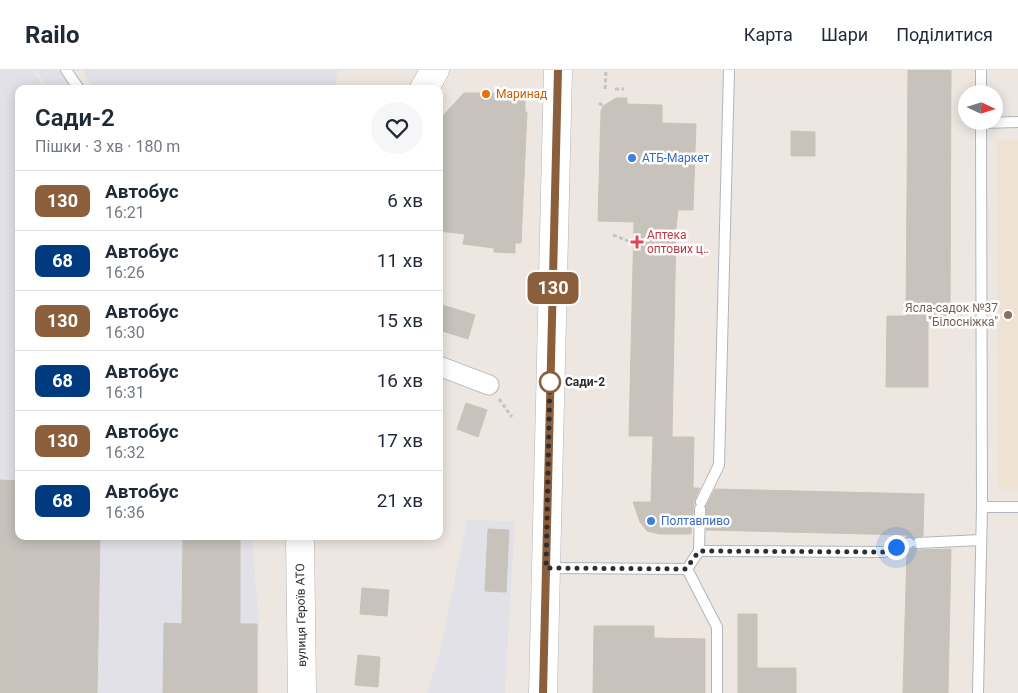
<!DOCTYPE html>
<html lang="uk">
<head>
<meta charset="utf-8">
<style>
  body { margin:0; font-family:Roboto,sans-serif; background:#f6f6f7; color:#1f2937; height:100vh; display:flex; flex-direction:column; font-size:19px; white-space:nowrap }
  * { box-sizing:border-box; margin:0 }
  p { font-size:16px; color:#747a83 }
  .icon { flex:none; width:28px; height:28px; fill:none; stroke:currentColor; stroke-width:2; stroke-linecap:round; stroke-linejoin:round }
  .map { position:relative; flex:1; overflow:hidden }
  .panel { position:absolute; left:15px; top:15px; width:428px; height:455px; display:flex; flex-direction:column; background:#fff; border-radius:10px; box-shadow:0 2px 12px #0003 }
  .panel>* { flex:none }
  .badge { padding:0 10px; border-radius:8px; font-size:18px; line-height:32px }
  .needle { width:32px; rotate:94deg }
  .controls { position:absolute; left:958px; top:15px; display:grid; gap:10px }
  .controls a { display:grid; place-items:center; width:45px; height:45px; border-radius:50%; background:#fff; box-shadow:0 2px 12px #0003; font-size:25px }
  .you { position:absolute; width:25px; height:25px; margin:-12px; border:4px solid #fff; border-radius:50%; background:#1a73e8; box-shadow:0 0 0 8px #1a73e833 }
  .map>.badge { position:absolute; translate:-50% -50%; box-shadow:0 0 0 2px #fff }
  .round { display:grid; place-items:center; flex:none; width:52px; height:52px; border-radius:26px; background:#f6f6f7 }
  .summary { display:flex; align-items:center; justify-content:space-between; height:85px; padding:0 20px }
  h1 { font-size:24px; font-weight:600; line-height:38px }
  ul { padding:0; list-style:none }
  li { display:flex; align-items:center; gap:15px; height:60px; padding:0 20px; border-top:1px solid #e0e1e3 }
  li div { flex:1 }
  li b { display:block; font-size:19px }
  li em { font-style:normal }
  li .badge { min-width:55px; font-weight:700; text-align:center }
  header { display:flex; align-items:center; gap:30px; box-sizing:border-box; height:70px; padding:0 25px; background:#fff; border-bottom:1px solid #e0e1e3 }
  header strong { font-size:24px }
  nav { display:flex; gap:28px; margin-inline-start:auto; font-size:18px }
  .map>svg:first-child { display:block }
  .industrial { fill:#e2e1e7 }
  .education { fill:#eee2d2 }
  .building { fill:#c7c2bc; stroke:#cac2ba }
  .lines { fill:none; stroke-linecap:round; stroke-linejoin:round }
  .lane-casing { stroke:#b1b5bd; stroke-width:12 }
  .street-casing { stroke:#b1b5bd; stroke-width:21 }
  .secondary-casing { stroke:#b1b5bd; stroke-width:29 }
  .path { stroke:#c4c4c4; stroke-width:3; stroke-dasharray:4 2.5; stroke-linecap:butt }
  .lane { stroke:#fff; stroke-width:10 }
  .street { stroke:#fff; stroke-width:19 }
  .secondary { stroke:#fff; stroke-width:28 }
  .line-casing { stroke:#fff; stroke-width:11 }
  .line { stroke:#8b5e3c; stroke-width:8 }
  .walk { stroke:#2e2e2e; stroke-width:5; stroke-dasharray:0 9 }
  .food-dot { fill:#e8710a; stroke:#fff; stroke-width:2 }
  .shop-dot { fill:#3f7fe0; stroke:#fff; stroke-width:2 }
  .health-dot { fill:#e0444e; stroke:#fff; stroke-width:2 }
  .education-dot { fill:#8d6e63; stroke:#fff; stroke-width:2 }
  .stop-dot { fill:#fff; stroke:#8b5e3c; stroke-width:2.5 }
  .labels { text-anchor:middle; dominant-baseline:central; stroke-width:5; stroke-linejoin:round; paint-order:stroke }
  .food-label { font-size:12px; fill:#c56008; stroke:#fff; text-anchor:start }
  .shop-label { font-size:12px; fill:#366cbe; stroke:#fff; text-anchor:start }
  .health-label { font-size:12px; fill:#be3a42; stroke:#fff; text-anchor:start }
  .education-label { font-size:12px; fill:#785e54; stroke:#fff; text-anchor:end }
  .stop-label { font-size:12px; font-weight:bold; fill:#2e2e2e; stroke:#fff; text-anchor:start }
  .street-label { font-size:12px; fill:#2e2e2e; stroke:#fff }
</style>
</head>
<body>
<header>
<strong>Railo</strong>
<nav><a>Карта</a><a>Шари</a><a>Поділитися</a></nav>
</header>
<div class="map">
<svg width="1018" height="623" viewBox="0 0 1018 623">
  <rect width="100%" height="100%" fill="#eee7e1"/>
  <g class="industrial">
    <polygon points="0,0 33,0 46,19 19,19 19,466 252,466 259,554 258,623 0,623"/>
    <polygon points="36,0 58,0 71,19 48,19"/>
    <polygon points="82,0 338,0 335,19 94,19"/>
    <polygon points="467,450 515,451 505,623 427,623 440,581"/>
  </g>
  <polygon class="education" points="997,70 1018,70 1018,419 998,419"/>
  <g class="building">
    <polygon points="908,0 951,0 950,246 928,246 928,317 886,317 887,246 906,246"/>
    <polygon points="464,23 525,23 525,42 527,42 521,173 515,173 515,183 494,182 494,178 463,174 465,164 439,161 439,50"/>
    <polygon points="616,28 627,28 627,34 662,35 662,53 696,54 693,140 678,140 676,158 672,367 694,367 693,418 700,418 694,432 691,464 659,464 647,461 640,452 633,432 651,432 653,366 629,366 634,152 598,151 601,41 603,36"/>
    <polygon points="791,61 815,62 815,86 791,86"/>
    <polygon points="439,234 475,245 468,269 439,260"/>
    <polygon points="466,333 487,340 478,367 457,359"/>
    <polygon points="0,410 19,411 19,466 100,466 97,623 0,623"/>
    <polygon points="715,419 924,424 923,466 914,468 907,466 907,465 706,460 706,436"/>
    <polygon points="488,459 509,460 506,522 485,521"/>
    <polygon points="183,466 240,466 240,554 257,554 257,623 163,623 164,553 182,554"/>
    <polygon points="914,478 918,480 951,479 948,623 903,623 907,481"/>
    <polygon points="362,518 389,520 387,546 360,544"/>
    <polygon points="738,544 757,544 757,598 796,598 796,623 738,623"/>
    <polygon points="594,556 654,556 654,568 705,569 705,623 593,623"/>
    <polygon points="358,585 380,587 378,617 355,615"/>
  </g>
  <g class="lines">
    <defs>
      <g id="lane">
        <polyline points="66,0 79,19"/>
        <polyline points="981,0 981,24"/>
        <polyline points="981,53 1018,52"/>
        <polyline points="701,432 719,395 729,0"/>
        <polyline points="982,437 1018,437"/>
        <polyline points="918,473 981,470"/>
        <polyline points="699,481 884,482 909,473"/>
        <polyline points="548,498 687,499"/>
        <polyline points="687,499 717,557 717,623"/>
        <polyline points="687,499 699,481 700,439"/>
        <polyline points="978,623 982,437 981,51"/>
      </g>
      <polyline id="street" points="439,296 489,315"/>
      <g id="secondary">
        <polyline points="424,19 435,0"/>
        <polyline points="300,466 302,623"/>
        <polyline points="543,623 558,0"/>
      </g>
    </defs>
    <use href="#lane" class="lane-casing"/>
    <use href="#street" class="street-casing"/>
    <use href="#secondary" class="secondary-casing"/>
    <g class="path">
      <polyline points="605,19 606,0"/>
      <polyline points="615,19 624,19"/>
      <polyline points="599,33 603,36"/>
      <polyline points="613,165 634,173"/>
      <polyline points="499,329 512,347"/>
    </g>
    <use href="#lane" class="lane"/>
    <use href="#street" class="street"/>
    <use href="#secondary" class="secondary"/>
  </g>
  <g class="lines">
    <defs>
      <polyline id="line" points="543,623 558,0"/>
    </defs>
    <use href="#line" class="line-casing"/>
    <use href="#line" class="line"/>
    <polyline class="walk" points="550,312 550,308 546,498 686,499 699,481 884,482 896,477"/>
  </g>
  <circle class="food-dot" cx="486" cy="24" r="5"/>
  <g class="shop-dot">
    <circle cx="632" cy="88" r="5"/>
    <circle cx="651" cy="451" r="5"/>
  </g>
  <path class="health-dot" d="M634.5 164.5h5v5h5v5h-5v5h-5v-5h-5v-5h5z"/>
  <circle class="education-dot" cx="1008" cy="245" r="5"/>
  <circle class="stop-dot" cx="550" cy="312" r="10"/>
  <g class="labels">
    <g class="food-label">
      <text x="496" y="24">Маринад</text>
    </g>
    <g class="shop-label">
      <text x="642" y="88">АТБ-Маркет</text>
      <text x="661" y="451">Полтавпиво</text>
    </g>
    <g class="health-label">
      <text x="647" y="165">Аптека<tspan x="647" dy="14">оптових ц‥</tspan></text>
    </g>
    <g class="education-label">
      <text x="998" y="238">Ясла-садок №37<tspan x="998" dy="14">"Білосніжка"</tspan></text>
    </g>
    <g class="stop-label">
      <text x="565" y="312">Сади-2</text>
    </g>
    <g class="street-label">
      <text transform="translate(301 545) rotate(-91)">вулиця Героїв АТО</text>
    </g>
  </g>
</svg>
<div class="controls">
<a><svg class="needle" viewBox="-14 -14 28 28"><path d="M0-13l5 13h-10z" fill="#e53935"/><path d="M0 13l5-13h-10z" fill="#747a83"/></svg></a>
</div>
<div class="you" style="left:896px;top:477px"></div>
<b class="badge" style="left:553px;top:218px;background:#8b5e3c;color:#fff">130</b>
<section class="panel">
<div class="summary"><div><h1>Сади-2</h1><p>Пішки · 3 хв · 180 m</p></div><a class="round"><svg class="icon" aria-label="heart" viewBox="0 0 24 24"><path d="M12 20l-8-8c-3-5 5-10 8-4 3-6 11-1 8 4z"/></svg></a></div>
<ul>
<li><span class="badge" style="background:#8b5e3c;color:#fff">130</span><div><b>Автобус</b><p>16:21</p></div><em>6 хв</em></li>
<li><span class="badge" style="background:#003b80;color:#fff">68</span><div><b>Автобус</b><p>16:26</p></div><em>11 хв</em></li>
<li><span class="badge" style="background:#8b5e3c;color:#fff">130</span><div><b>Автобус</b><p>16:30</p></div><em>15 хв</em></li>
<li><span class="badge" style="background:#003b80;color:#fff">68</span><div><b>Автобус</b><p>16:31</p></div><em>16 хв</em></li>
<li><span class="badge" style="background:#8b5e3c;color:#fff">130</span><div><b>Автобус</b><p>16:32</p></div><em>17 хв</em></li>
<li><span class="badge" style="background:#003b80;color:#fff">68</span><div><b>Автобус</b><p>16:36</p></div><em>21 хв</em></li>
</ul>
</section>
</div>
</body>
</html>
